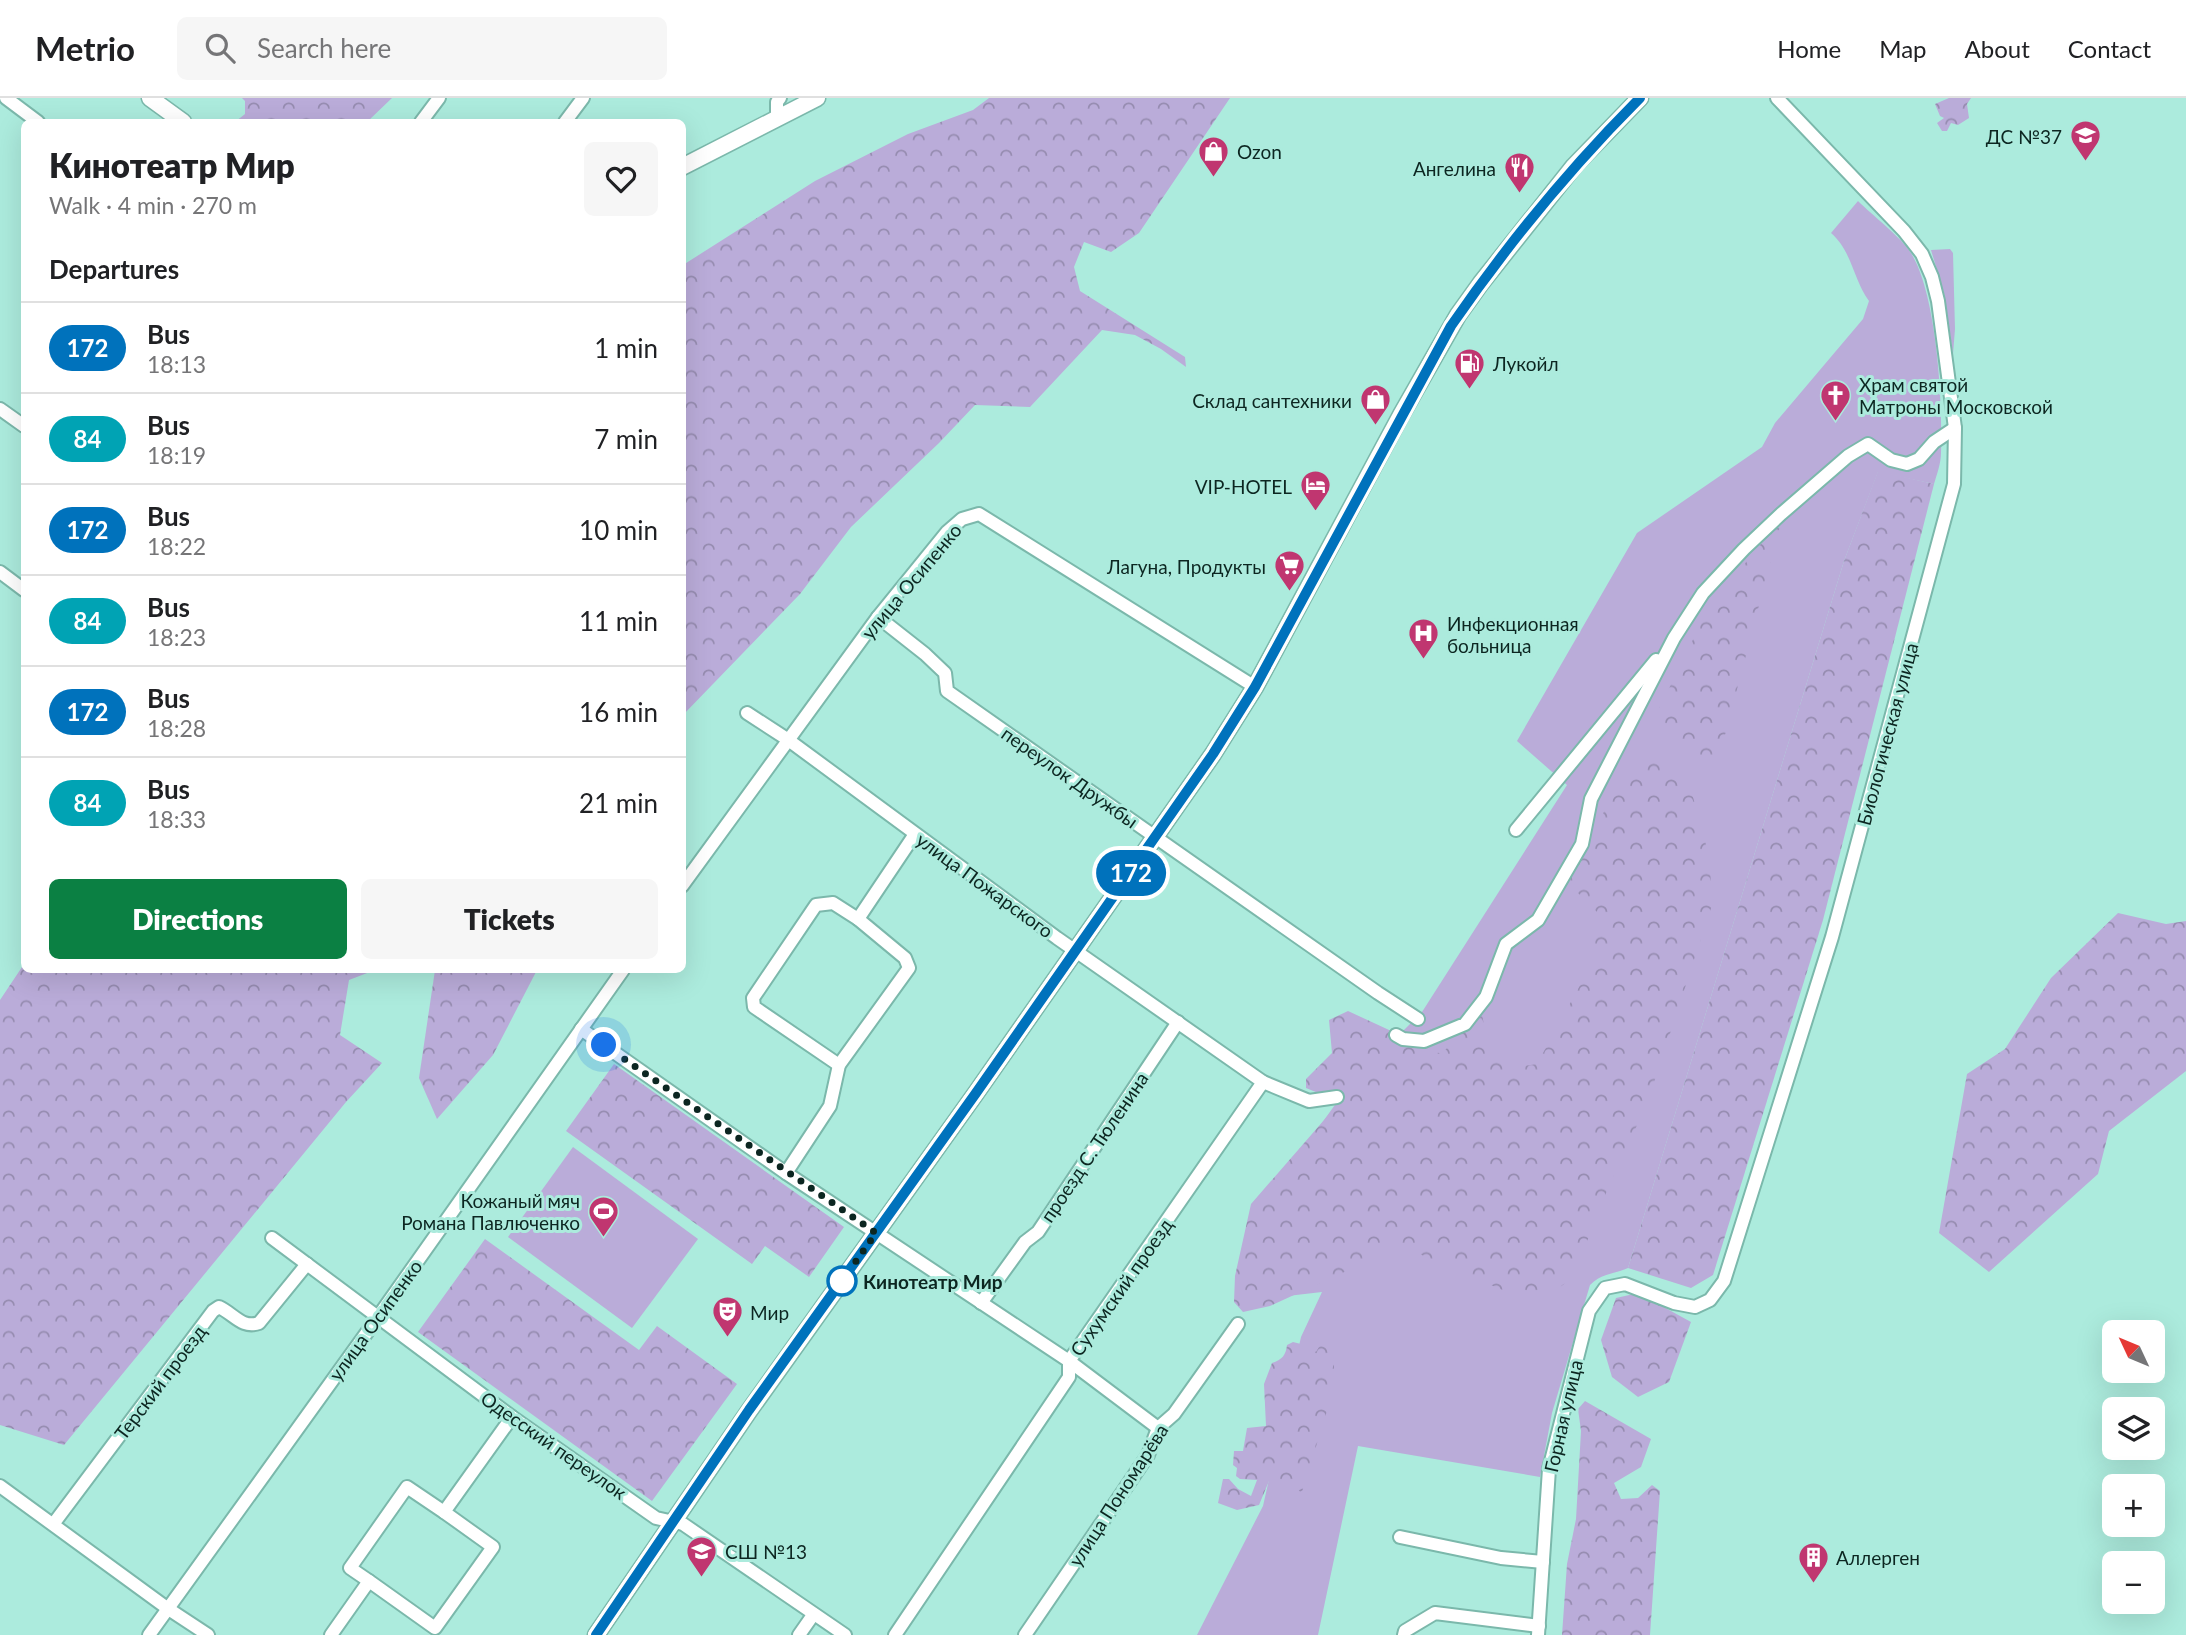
<!DOCTYPE html>
<html lang="en">
<head>
<meta charset="utf-8">
<style>
  body { margin:0; font-family:Lato,sans-serif; background:#f6f6f6; color:#202124; height:100vh; display:flex; flex-direction:column; font-size:26px; white-space:nowrap }
  * { box-sizing:border-box; margin:0 }
  p { font-size:23px; color:#757577 }
  .icon { flex:none; width:38px; height:38px; fill:none; stroke:currentColor; stroke-width:2; stroke-linecap:round; stroke-linejoin:round }
  .map { position:relative; flex:1; overflow:hidden }
  .details { position:absolute; left:21px; top:21px; width:665px; height:854px; display:flex; flex-direction:column; background:#fff; border-radius:10px; box-shadow:0 7px 28px #0002 }
  .details>* { flex:none }
  .badge { padding:0 14px; border-radius:23px; font-size:24px; line-height:46px }
  .needle { width:46px; rotate:314deg }
  .tools { position:absolute; left:2102px; top:1222px; display:grid; gap:14px }
  .tools a { display:grid; place-items:center; width:63px; height:63px; border-radius:10px; background:#fff; box-shadow:0 7px 28px #0002; font-size:35px }
  .you { position:absolute; width:35px; height:35px; margin:-18px; border:5px solid #fff; border-radius:50%; background:#1a73e8; box-shadow:0 0 0 10px #1a73e833 }
  .map>.badge { position:absolute; translate:-50% -50%; box-shadow:0 0 0 4px #fff }
  h2 { padding:0 28px; font-size:26px; line-height:63px }
  .round { display:grid; place-items:center; flex:none; width:74px; height:74px; border-radius:10px; background:#f6f6f6 }
  .headline { display:flex; align-items:center; justify-content:space-between; height:119px; padding:0 28px }
  h1 { font-size:33px; font-weight:800; line-height:52px }
  .cta { display:flex; gap:14px; margin-top:auto; padding:14px 28px }
  .cta a { flex:1; height:80px; border-radius:10px; background:#0b8043; color:#fff; font-size:28px; font-weight:800; line-height:80px; text-align:center }
  .cta a+a { background:#f6f6f6; color:#202124 }
  ul { padding:0; list-style:none }
  li { display:flex; align-items:center; gap:21px; height:91px; padding:0 28px; border-top:2px solid #e0e0e0 }
  li div { flex:1 }
  li b { display:block; font-size:26px }
  li em { font-style:normal }
  li .badge { min-width:77px; font-weight:700; text-align:center }
  header { display:flex; align-items:center; gap:42px; box-sizing:border-box; height:98px; padding:0 35px; background:#fff; border-bottom:2px solid #e0e0e0 }
  header strong { font-size:33px }
  nav { display:flex; gap:38px; margin-inline-start:auto; font-size:24px }
  .search { width:490px; height:63px; background:#f6f6f6; display:flex; align-items:center; gap:18px; box-sizing:border-box; padding:0 24px; border-radius:10px; color:#757577; font-size:26px }
  .map>svg:first-child { display:block }
  .green { fill:#baacd9 }
  .forest { fill:url(#forest-crowns) }
  .lines { fill:none; stroke-linecap:round; stroke-linejoin:round }
  .minor-casing { stroke:#7bb8ab; stroke-width:16 }
  .major-casing { stroke:#7bb8ab; stroke-width:19 }
  .minor { stroke:#fff; stroke-width:12 }
  .major { stroke:#fff; stroke-width:16 }
  .line-casing { stroke:#fff; stroke-width:16 }
  .line { stroke:#0072bc; stroke-width:10 }
  .walk { stroke:#0c2621; stroke-width:7; stroke-dasharray:0 12.6 }
  .stop-dot { fill:#fff; stroke:#0072bc; stroke-width:3.5 }
  .labels { text-anchor:middle; dominant-baseline:central; stroke-width:6; stroke-linejoin:round; paint-order:stroke }
  .poi-label { font-size:19px; fill:#0c2621; stroke:#acebdd; text-anchor:start }
  .street-label { font-size:19px; fill:#0c2621; stroke:#acebdd }
  .stop-label { font-size:19px; font-weight:bold; fill:#0c2621; stroke:#acebdd; text-anchor:start }
</style>
</head>
<body>
<header>
<strong>Metrio</strong>
<div class="search"><svg class="icon" aria-label="search" viewBox="0 0 24 24"><circle cx="10" cy="10" r="6"/><path d="M15 15l6 6"/></svg>Search here</div>
<nav><a>Home</a><a>Map</a><a>About</a><a>Contact</a></nav>
</header>
<div class="map">
<svg width="2186" height="1537" viewBox="0 0 2186 1537">
  <defs>
    <pattern id="forest-crowns" width="20" height="18" patternUnits="userSpaceOnUse" patternTransform="scale(1.75)"><rect width="20" height="18" fill="#baacd9"/><path d="M2 6a3 3 0 1 1 6 0M12 15a3 3 0 1 1 6 0" fill="none" stroke="#968cb0"/></pattern>
  </defs>
  <rect width="100%" height="100%" fill="#acebdd"/>
  <g class="green">
    <path d="M1858,103C1872,117 1901,139 1911,155C1937,197 1943,305 1941,355C1941,365 1937,376 1934,386L1878,374L1844,463L1628,1170C1612,1177 1602,1175 1590,1187L1552,1315L1540,1379L1358,1348L1318,1537H1197L1263,1408L1301,1239L1322,1194L1244,1203L1257,1115L1350,986L1422,914L1567,687L1517,643L1637,435L1762,349L1775,325L1863,221L1869,203C1853,181 1852,153 1831,135Z"/>
    <polygon points="1950,151 1953,155 1955,231 1953,256 1944,195 1931,152"/>
    <polygon points="573,1049 698,1141 632,1230 508,1139"/>
  </g>
  <g class="forest">
    <polygon points="242,0 392,0 367,24 235,24 245,16 245,3"/>
    <polygon points="989,0 1230,0 1139,135 1111,154 1084,144 1074,169 1080,193 1185,259 1186,269 1161,251 1135,237 1102,232 1030,309 975,307 939,345 851,429 800,496 683,617 683,167 815,83 908,36 973,12"/>
    <polygon points="1949,0 1971,0 1967,6 1969,20 1958,27 1951,25 1947,33 1942,33 1937,25 1944,20 1940,18 1935,6"/>
    <polygon points="1878,373 1934,386 1823,822 1713,1177 1691,1190 1628,1170 1844,463"/>
    <polygon points="1782,420 1720,656 1700,660 1650,629 1708,511"/>
    <polygon points="1649,657 1690,688 1708,754 1713,804 1647,1006 1610,1085 1573,1179 1537,1207 1401,1148 1270,1208 1243,1214 1234,1204 1235,1178 1251,1106 1338,1006 1340,992 1328,999 1306,990 1306,981 1332,955 1329,922 1348,913 1441,956 1482,916 1488,950 1512,970 1537,966 1584,880 1600,868 1590,840 1597,814 1567,784 1607,708"/>
    <polygon points="2118,815 2166,826 2186,823 2186,973 2109,1033 2098,1076 1989,1174 1939,1135 1967,976 2005,951 2051,880"/>
    <polygon points="24,866 24,872 375,872 349,882 340,937 382,965 346,1004 64,1347 0,1327 0,902"/>
    <polygon points="435,872 537,872 493,957 437,1021 419,980"/>
    <polygon points="614,966 844,1129 809,1179 765,1148 752,1166 566,1033"/>
    <polygon points="485,1141 639,1252 657,1228 737,1286 652,1403 418,1234"/>
    <polygon points="1638,1195 1691,1224 1669,1284 1638,1299 1612,1279 1601,1242 1616,1200"/>
    <path d="M1293,1244L1309,1248L1316,1254L1322,1244L1334,1249V1290L1302,1394L1285,1388L1284,1383H1269L1259,1407L1237,1412L1218,1405L1223,1381H1229L1238,1391L1251,1398L1257,1382L1240,1381L1236,1378L1237,1370L1233,1367L1234,1353H1243L1247,1330L1266,1328L1264,1286L1272,1265C1282,1262 1286,1257 1287,1247Z"/>
    <polygon points="1585,1303 1651,1341 1641,1369 1614,1385 1621,1401 1638,1400 1652,1387 1660,1393 1650,1537 1562,1537 1567,1466 1576,1421 1581,1333 1578,1311"/>
  </g>
  <g class="lines">
    <defs>
      <g id="minor">
        <polyline points="6,0 38,24"/>
        <polyline points="777,19 777,4 780,0"/>
        <polyline points="421,24 439,0"/>
        <polyline points="565,24 583,0"/>
        <polyline points="0,311 24,328"/>
        <polyline points="0,474 24,492"/>
        <polyline points="878,519 925,556 945,575 947,593 1378,895 1418,921"/>
        <polyline points="747,615 787,641 1057,840 1263,984 1309,1003 1337,999"/>
        <polyline points="1516,732 1656,562"/>
        <polyline points="682,788 878,519 947,434 962,421 979,416 1255,589"/>
        <polyline points="581,931 786,1075 1069,1263 1158,1330"/>
        <polyline points="1396,937 1403,941 1424,943 1465,926 1486,899 1506,846 1538,822 1582,746 1591,701 1674,540 1703,495 1744,451 1781,416 1848,358 1868,346 1891,362 1907,366 1919,361 1934,344 1955,330"/>
        <polyline points="839,967 754,909 753,900 816,807 833,805 858,821"/>
        <polyline points="786,1075 830,1008 839,967 909,870 905,860 858,821 915,736"/>
        <polyline points="272,1140 512,1319 656,1420 683,1426 845,1537"/>
        <polyline points="981,1205 1025,1144 1038,1134 1178,924"/>
        <polyline points="0,1388 167,1510 208,1537"/>
        <path d="M54,1425L213,1213L219,1209C234,1216 242,1231 259,1225L307,1166"/>
        <polyline points="1400,1439 1501,1460 1543,1464"/>
        <polyline points="369,1483 350,1470 407,1389 444,1414"/>
        <polyline points="149,1537 378,1219 623,872"/>
        <polyline points="331,1537 369,1483 435,1530 493,1449 444,1414 512,1319"/>
        <polyline points="799,1537 813,1517"/>
        <polyline points="895,1537 1069,1279 1069,1263 1263,984"/>
        <polyline points="1025,1537 1148,1357 1158,1330 1174,1316 1238,1226"/>
        <polyline points="1404,1537 1405,1533 1435,1515 1539,1528"/>
        <polyline points="1538,1537 1549,1371 1589,1213 1605,1190 1625,1186 1674,1205 1695,1209 1710,1202 1724,1183 1832,839 1954,386 1955,330 1938,203 1932,179 1922,156 1904,133 1777,0"/>
      </g>
      <g id="major">
        <polyline points="150,0 183,24"/>
        <polyline points="682,69 817,0"/>
        <polyline points="596,1537 749,1313 976,995 1213,656 1255,589 1401,317 1458,217 1481,185 1574,68 1640,0"/>
      </g>
    </defs>
    <use href="#minor" class="minor-casing"/>
    <use href="#major" class="major-casing"/>
    <use href="#minor" class="minor"/>
    <use href="#major" class="major"/>
  </g>
  <g class="lines">
    <defs>
      <path id="line" d="M596,1537L749,1312L976,995L1213,656L1255,589L1451,228C1507,147 1570,70 1640,0"/>
    </defs>
    <use href="#line" class="line-casing"/>
    <use href="#line" class="line"/>
    <polyline class="walk" points="604,947 876,1135 842,1183"/>
  </g>
  <defs>
    <symbol id="school-pin" viewBox="-11 -11 22 30"><path d="M0 17L-7.5 6A9.5 9.5 0 1 1 7.5 6Z" fill="#c03670" stroke="#acebdd"/><path d="M0-5L7-2L0 1L-7-2ZM-4 1L0 2.5L4 1V4Q0 6-4 4Z" fill="#fff"/></symbol>
    <symbol id="shop-pin" viewBox="-11 -11 22 30"><path d="M0 17L-7.5 6A9.5 9.5 0 1 1 7.5 6Z" fill="#c03670" stroke="#acebdd"/><path d="M-5-2.5h2.3a2.7 3.5 0 0 1 5.4 0H5L5.5 6h-11ZM-1.5-2.5h3a1.5 2.3 0 0 0-3 0Z" fill="#fff"/></symbol>
    <symbol id="restaurant-pin" viewBox="-11 -11 22 30"><path d="M0 17L-7.5 6A9.5 9.5 0 1 1 7.5 6Z" fill="#c03670" stroke="#acebdd"/><path d="M-5-6h1v4h1v-4h1v4h1v-4h1v5L-1.5 .5V6h-2V.5L-5-1ZM5-6V6H3V1.5H1.5Q1.5-4 5-6Z" fill="#fff"/></symbol>
    <symbol id="fuel-pin" viewBox="-11 -11 22 30"><path d="M0 17L-7.5 6A9.5 9.5 0 1 1 7.5 6Z" fill="#c03670" stroke="#acebdd"/><path d="M-5.5-6h7V0h2V4h1.3V-2.5L3-4.5l.8-.8L6-3V5H2.5V1h-1V6h-7ZM-4.2-4.7v3.2H.2V-4.7Z" fill="#fff"/></symbol>
    <symbol id="church-pin" viewBox="-11 -11 22 30"><path d="M0 17L-7.5 6A9.5 9.5 0 1 1 7.5 6Z" fill="#c03670" stroke="#acebdd"/><path d="M-1.2-6h2.4v3.5h3.3v2.4h-3.3V6h-2.4V-.1h-3.3v-2.4h3.3Z" fill="#fff"/></symbol>
    <symbol id="hotel-pin" viewBox="-11 -11 22 30"><path d="M0 17L-7.5 6A9.5 9.5 0 1 1 7.5 6Z" fill="#c03670" stroke="#acebdd"/><path d="M-6-4.5h1.5V1H6V5H4.5V3h-9V5H-6ZM-4 0a1.8 1.8 0 1 1 3.6 0ZM.5 0V-2.5h3Q6-2.5 6 0Z" fill="#fff"/></symbol>
    <symbol id="supermarket-pin" viewBox="-11 -11 22 30"><path d="M0 17L-7.5 6A9.5 9.5 0 1 1 7.5 6Z" fill="#c03670" stroke="#acebdd"/><path d="M-6-5.5h2.5l.6 2H6L4.5 2H-2.5L-4.4-4H-6ZM-1.5 3.2a1.3 1.3 0 1 0 .1 0ZM3 3.2a1.3 1.3 0 1 0 .1 0Z" fill="#fff"/></symbol>
    <symbol id="hospital-pin" viewBox="-11 -11 22 30"><path d="M0 17L-7.5 6A9.5 9.5 0 1 1 7.5 6Z" fill="#c03670" stroke="#acebdd"/><path d="M-5-5h3v3.5h4V-5h3V5h-3V1.5h-4V5h-3Z" fill="#fff"/></symbol>
    <symbol id="stadium-pin" viewBox="-11 -11 22 30"><path d="M0 17L-7.5 6A9.5 9.5 0 1 1 7.5 6Z" fill="#c03670" stroke="#acebdd"/><path d="M0-5a6.5 5 0 1 0 0 10a6.5 5 0 1 0 0-10ZM-3.5-1.8h7v3.6h-7Z" fill="#fff"/></symbol>
    <symbol id="theatre-pin" viewBox="-11 -11 22 30"><path d="M0 17L-7.5 6A9.5 9.5 0 1 1 7.5 6Z" fill="#c03670" stroke="#acebdd"/><path d="M-5-5.5Q0-4 5-5.5V0Q5 5 0 6Q-5 5-5 0ZM-3.3-2.5H-1v1.5H-3.3ZM1-2.5H3.3v1.5H1ZM-2.8 1Q0 5.5 2.8 1Z" fill="#fff"/></symbol>
    <symbol id="building-pin" viewBox="-11 -11 22 30"><path d="M0 17L-7.5 6A9.5 9.5 0 1 1 7.5 6Z" fill="#c03670" stroke="#acebdd"/><path d="M-4-6H4V6H1V3H-1V6H-4ZM-2.5-4.3h1.7v1.8h-1.7ZM.8-4.3h1.7v1.8H.8ZM-2.5-1h1.7V.8h-1.7ZM.8-1h1.7V.8H.8Z" fill="#fff"/></symbol>
  </defs>
  <g fill-rule="evenodd">
    <use href="#school-pin" x="2068" y="20" width="35" height="47"/>
    <use href="#shop-pin" x="1196" y="36" width="35" height="47"/>
    <use href="#restaurant-pin" x="1502" y="52" width="35" height="47"/>
    <use href="#fuel-pin" x="1452" y="248" width="35" height="47"/>
    <use href="#church-pin" x="1818" y="280" width="35" height="47"/>
    <use href="#shop-pin" x="1358" y="284" width="35" height="47"/>
    <use href="#hotel-pin" x="1298" y="370" width="35" height="47"/>
    <use href="#supermarket-pin" x="1272" y="450" width="35" height="47"/>
    <use href="#hospital-pin" x="1406" y="518" width="35" height="47"/>
    <use href="#stadium-pin" x="586" y="1096" width="35" height="47"/>
    <use href="#theatre-pin" x="710" y="1196" width="35" height="47"/>
    <use href="#school-pin" x="684" y="1436" width="35" height="47"/>
    <use href="#building-pin" x="1796" y="1442" width="35" height="47"/>
  </g>
  <circle class="stop-dot" cx="842" cy="1183" r="14"/>
  <g class="labels">
    <g class="poi-label">
      <text x="2062" y="38" text-anchor="end">ДС №37</text>
      <text x="1237" y="53">Ozon</text>
      <text x="1496" y="70" text-anchor="end">Ангелина</text>
      <text x="1493" y="265">Лукойл</text>
      <text x="1859" y="286">Храм святой<tspan x="1859" dy="22">Матроны Московской</tspan></text>
      <text x="1352" y="302" text-anchor="end">Склад сантехники</text>
      <text x="1292" y="388" text-anchor="end">VIP-HOTEL</text>
      <text x="1266" y="468" text-anchor="end">Лагуна, Продукты</text>
      <text x="1447" y="525">Инфекционная<tspan x="1447" dy="22">больница</tspan></text>
      <text x="580" y="1102" text-anchor="end">Кожаный мяч<tspan x="580" dy="22">Романа Павлюченко</tspan></text>
      <text x="750" y="1214">Мир</text>
      <text x="725" y="1453">СШ №13</text>
      <text x="1836" y="1459">Аллерген</text>
    </g>
    <g class="street-label">
      <text transform="translate(911 483) rotate(-50)">улица Осипенко</text>
      <text transform="translate(1887 636) rotate(-75)">Биологическая улица</text>
      <text transform="translate(1070 679) rotate(35)">переулок Дружбы</text>
      <text transform="translate(985 787) rotate(36)">улица Пожарского</text>
      <text transform="translate(1094 1049) rotate(-56)">проезд С. Тюленина</text>
      <text transform="translate(1121 1189) rotate(-55)">Сухумский проезд</text>
      <text transform="translate(375 1222) rotate(-54)">улица Осипенко</text>
      <text transform="translate(160 1284) rotate(-53)">Терский проезд</text>
      <text transform="translate(1563 1318) rotate(-77)">Горная улица</text>
      <text transform="translate(554 1347) rotate(35)">Одесский переулок</text>
      <text transform="translate(1118 1397) rotate(-57)">улица Пономарёва</text>
    </g>
    <g class="stop-label">
      <text x="863" y="1183">Кинотеатр Мир</text>
    </g>
  </g>
</svg>
<div class="tools">
<a><svg class="needle" viewBox="-14 -14 28 28"><path d="M0-13l5 13h-10z" fill="#e53935"/><path d="M0 13l5-13h-10z" fill="#757577"/></svg></a>
<a><svg class="icon" aria-label="layers" viewBox="0 0 24 24"><path d="M12 4l9 5-9 5-9-5zM3 14l9 5 9-5"/></svg></a>
<a>+</a>
<a>−</a>
</div>
<div class="you" style="left:604px;top:947px"></div>
<b class="badge" style="left:1131px;top:775px;background:#0072bc;color:#fff">172</b>
<section class="details">
<div class="headline"><div><h1>Кинотеатр Мир</h1><p>Walk · 4 min · 270 m</p></div><a class="round"><svg class="icon" aria-label="heart" viewBox="0 0 24 24"><path d="M12 20l-8-8c-3-5 5-10 8-4 3-6 11-1 8 4z"/></svg></a></div>
<h2>Departures</h2>
<ul>
<li><span class="badge" style="background:#0072bc;color:#fff">172</span><div><b>Bus</b><p>18:13</p></div><em>1 min</em></li>
<li><span class="badge" style="background:#00a3b4;color:#fff">84</span><div><b>Bus</b><p>18:19</p></div><em>7 min</em></li>
<li><span class="badge" style="background:#0072bc;color:#fff">172</span><div><b>Bus</b><p>18:22</p></div><em>10 min</em></li>
<li><span class="badge" style="background:#00a3b4;color:#fff">84</span><div><b>Bus</b><p>18:23</p></div><em>11 min</em></li>
<li><span class="badge" style="background:#0072bc;color:#fff">172</span><div><b>Bus</b><p>18:28</p></div><em>16 min</em></li>
<li><span class="badge" style="background:#00a3b4;color:#fff">84</span><div><b>Bus</b><p>18:33</p></div><em>21 min</em></li>
</ul>
<div class="cta"><a>Directions</a><a>Tickets</a></div>
</section>
</div>
</body>
</html>
